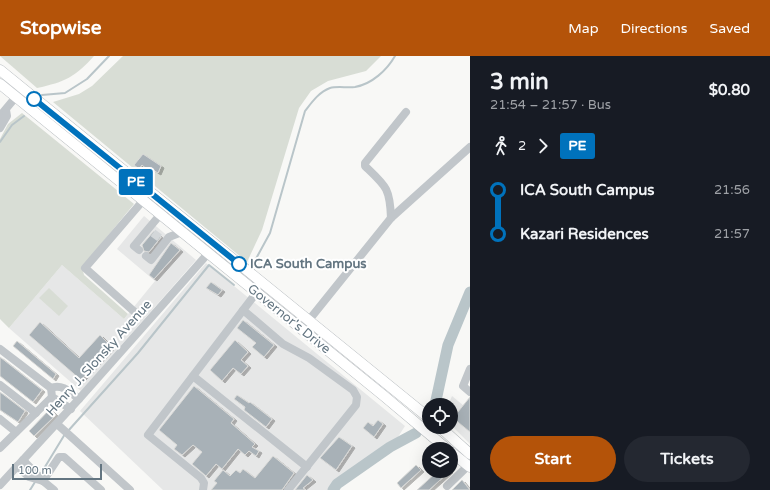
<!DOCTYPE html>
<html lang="en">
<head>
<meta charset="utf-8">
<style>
  body { margin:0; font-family:"Varela Round",sans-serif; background:#242831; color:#f1f3f6; height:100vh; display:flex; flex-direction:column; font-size:15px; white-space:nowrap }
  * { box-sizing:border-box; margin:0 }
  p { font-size:13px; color:#9ea1a6 }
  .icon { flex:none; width:22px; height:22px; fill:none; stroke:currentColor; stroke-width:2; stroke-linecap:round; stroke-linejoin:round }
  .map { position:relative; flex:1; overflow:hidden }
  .side { display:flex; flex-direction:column; background:#171b24; width:300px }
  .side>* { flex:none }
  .badge { padding:0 8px; border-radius:3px; font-size:14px; line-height:26px }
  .fabs { position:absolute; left:422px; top:342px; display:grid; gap:8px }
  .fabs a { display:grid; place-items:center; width:36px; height:36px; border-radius:50%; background:#171b24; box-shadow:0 4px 16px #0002; font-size:20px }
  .scale { position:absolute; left:12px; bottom:10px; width:90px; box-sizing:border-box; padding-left:4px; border:2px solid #637581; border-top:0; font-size:11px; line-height:14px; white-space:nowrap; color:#637581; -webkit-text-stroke:3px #fff; paint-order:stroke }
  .map>.badge { position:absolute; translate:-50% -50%; box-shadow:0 0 0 2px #fff }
  .legs { display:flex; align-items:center; gap:6px; height:44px; padding:0 20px; font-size:13px }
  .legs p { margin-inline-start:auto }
  .head { display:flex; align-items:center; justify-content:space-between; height:68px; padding:0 20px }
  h1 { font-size:22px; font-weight:700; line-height:30px }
  .action { display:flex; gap:8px; margin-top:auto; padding:8px 20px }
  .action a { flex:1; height:46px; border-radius:24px; background:#b45309; color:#fff; font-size:16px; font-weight:700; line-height:46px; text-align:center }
  .action a+a { background:#242831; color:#f1f3f6 }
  ul { padding:0 20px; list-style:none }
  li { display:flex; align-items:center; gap:14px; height:44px; font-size:15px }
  li i { display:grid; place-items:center; width:6px; height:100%; margin:0 5px; background:currentColor }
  li i::after { content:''; width:10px; height:10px; margin:-5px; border:3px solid; border-radius:50%; background:#171b24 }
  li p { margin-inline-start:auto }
  li:first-child i { background:linear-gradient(#0000 50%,currentColor 0) }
  li:last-child i { background:linear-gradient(currentColor 50%,#0000 0) }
  header { display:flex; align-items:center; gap:24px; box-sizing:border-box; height:56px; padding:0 20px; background:#b45309; color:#fff }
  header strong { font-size:19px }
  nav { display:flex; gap:22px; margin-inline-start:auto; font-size:14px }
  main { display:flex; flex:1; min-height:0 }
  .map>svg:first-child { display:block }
  .built { fill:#e6e7e7 }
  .green { fill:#d8ddd5 }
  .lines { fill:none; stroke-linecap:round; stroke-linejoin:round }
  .stream { stroke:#b9c5c9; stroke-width:2 }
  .river { stroke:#b9c5c9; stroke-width:11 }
  .building { fill:#a8b1b7; stroke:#dadad8; filter:url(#shadow) }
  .minor-tunnel { stroke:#d3d7d9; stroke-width:8; stroke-dasharray:8 4; stroke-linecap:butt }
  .major-casing { stroke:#b3b8bc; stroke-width:11 }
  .minor { stroke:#c1c6ca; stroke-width:8 }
  .major { stroke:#fff; stroke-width:10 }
  .line-1-casing { stroke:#fff; stroke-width:9 }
  .line-1 { stroke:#0072bc; stroke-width:6 }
  .stop-1-dot { fill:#fff; stroke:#0072bc; stroke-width:2 }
  .labels { text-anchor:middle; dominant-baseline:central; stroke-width:4; stroke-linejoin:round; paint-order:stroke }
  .stop-label { font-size:13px; font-weight:bold; fill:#637581; stroke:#fff; text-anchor:start }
  .street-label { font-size:13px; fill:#637581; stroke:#fff }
</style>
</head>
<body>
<header>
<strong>Stopwise</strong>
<nav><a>Map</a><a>Directions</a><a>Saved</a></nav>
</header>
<main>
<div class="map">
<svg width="470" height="434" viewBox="0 0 470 434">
  <defs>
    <filter id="shadow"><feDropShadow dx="3" dy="2" stdDeviation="0" flood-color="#0004"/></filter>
  </defs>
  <rect width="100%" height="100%" fill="#f8f8f6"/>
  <g class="built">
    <polygon points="144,160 196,204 81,335 9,272 62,209 124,263 155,225 117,193"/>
    <polygon points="206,207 405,370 398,381 334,424 328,434 163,434 80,355"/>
    <polygon points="452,340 470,355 470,388 451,369 451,349 448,349"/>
  </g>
  <g class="green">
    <path d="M0,0H94C75,21 65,26 37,32Z"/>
    <polygon points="123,0 381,0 366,15 328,25 311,35 299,52 262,174 247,206 53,46 79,38 92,30"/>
    <polygon points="22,57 134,148 82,211 84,219 128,258 124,263 62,209 9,272 0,263 0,83 8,68"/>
    <polygon points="49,232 68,250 59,260 39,242"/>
  </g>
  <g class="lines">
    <g class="stream">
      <polyline points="42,39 65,37 87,23 109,0"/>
      <polyline points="0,86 12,69 24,60"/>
      <path d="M252,210L270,177L305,55C312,46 319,36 330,32C337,30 347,32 355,31C372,28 387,14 395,0"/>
      <polyline points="68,375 138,297 209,209 234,229"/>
      <polyline points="40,419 65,378"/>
      <polyline points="30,434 35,426"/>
    </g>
    <g class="river">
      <polyline points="435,349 448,289 470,236"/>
      <polyline points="333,434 337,428 390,391 416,377"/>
    </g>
  </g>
  <g class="building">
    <polygon points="143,98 161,110 158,117 151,113 149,115 142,109 139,113 134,109"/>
    <polygon points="154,175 161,181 149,196 144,195 142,189"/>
    <polygon points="171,187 180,194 154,223 149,219"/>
    <polygon points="211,226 222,234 218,239 206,232"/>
    <polygon points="243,264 274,289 264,301 252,291 256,287 237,272"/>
    <polygon points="40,266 79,302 100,279 112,291 81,324 29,279"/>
    <polygon points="235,284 248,296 241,304 248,310 241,318 233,312 222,325 210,314"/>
    <polygon points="17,285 56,318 53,323 13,290"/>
    <polygon points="0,301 42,334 33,346 0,320"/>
    <polygon points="194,330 234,363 231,367 255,388 252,391 259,395 256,400 249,395 245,399 238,393 222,413 216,408 206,420 192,408 202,396 193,389 182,399 174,393 177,389 159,374"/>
    <polygon points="0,336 25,355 18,366 0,354"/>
    <polygon points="237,339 249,347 250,346 272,363 266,371 244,354 245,351 234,343"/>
    <polygon points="470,341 470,376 453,362"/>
    <polygon points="50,353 56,359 34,380 29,375"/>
    <polygon points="378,364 383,368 374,381 363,372 368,366 373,370"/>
    <polygon points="339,381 352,390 336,414 320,402"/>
    <polygon points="273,400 294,417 282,434 211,434 217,427 214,425 223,414 230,420 236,414 240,417 243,413 255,422"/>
    <polygon points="416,409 421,414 401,432 397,427"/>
    <polygon points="438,415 450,415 429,434 417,434"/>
    <polygon points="307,419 313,424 303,432 306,434 295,434"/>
    <polygon points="462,424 470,434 452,434"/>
  </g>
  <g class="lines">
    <polyline class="minor-tunnel" points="153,177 160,182"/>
    <defs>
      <g id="major">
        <polyline points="0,14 429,362"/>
        <polyline points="0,28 384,340 447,393"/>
        <polyline points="440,371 470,398"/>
        <polyline points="451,396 470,411"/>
      </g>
    </defs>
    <use href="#major" class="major-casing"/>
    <g class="minor">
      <polyline points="0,60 20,36"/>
      <polyline points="0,72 7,60 6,54"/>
      <path d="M391,162C390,132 386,130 365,110V107L406,56"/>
      <polyline points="139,194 134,190 164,154"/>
      <polyline points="146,200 151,204 169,181 182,176"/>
      <polyline points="243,254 283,288 309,302 353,334 357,341 356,349 288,434"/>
      <polyline points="137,258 85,212 147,140"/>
      <polyline points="305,269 391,162 470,91"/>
      <polyline points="0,293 51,332 52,341 71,353"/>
      <polyline points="470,313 463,330 470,336"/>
      <polyline points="193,320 307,411"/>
      <polyline points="0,329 36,357"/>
      <path d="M51,332C62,327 71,337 79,343"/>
      <polyline points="0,363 16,376"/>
      <polyline points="57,368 130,434"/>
      <polyline points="0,392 52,341"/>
      <polyline points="23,404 43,425 54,434"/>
      <polyline points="17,410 29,421 43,425"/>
      <polyline points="43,425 59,401 64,401 101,434"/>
      <polyline points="0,429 79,343 212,193"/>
      <polyline points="447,430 470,408"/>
      <polyline points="203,434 204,427 201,422 148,379 263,228"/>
    </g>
    <use href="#major" class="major"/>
  </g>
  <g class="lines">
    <defs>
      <polyline id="line-1" points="34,43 239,208"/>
    </defs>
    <use href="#line-1" class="line-1-casing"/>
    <use href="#line-1" class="line-1"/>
  </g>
  <g class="stop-1-dot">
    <circle cx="34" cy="43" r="7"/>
    <circle cx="239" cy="208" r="7"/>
  </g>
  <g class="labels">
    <g class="stop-label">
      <text x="250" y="208">ICA South Campus</text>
    </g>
    <g class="street-label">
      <text transform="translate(289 263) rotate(39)">Governor's Drive</text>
      <text transform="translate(99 302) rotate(-48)">Henry J. Slonsky Avenue</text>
    </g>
  </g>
</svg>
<div class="fabs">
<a><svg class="icon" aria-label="locate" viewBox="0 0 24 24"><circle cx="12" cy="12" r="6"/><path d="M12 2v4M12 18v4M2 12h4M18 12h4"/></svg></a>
<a><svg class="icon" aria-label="layers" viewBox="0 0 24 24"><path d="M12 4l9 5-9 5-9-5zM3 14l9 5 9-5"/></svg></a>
</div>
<div class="scale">100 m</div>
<b class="badge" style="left:136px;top:126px;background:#0072bc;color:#fff">PE</b>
</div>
<section class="side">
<div class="head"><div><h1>3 min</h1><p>21:54 – 21:57 · Bus</p></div><b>$0.80</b></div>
<div class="legs"><svg class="icon" aria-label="walk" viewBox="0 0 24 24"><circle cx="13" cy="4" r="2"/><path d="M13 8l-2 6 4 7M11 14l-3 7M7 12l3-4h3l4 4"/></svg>2<svg class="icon" aria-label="forward" viewBox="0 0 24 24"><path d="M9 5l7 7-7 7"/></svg><b class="badge" style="background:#0072bc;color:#fff">PE</b></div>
<ul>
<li><i style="color:#0072bc"></i><b>ICA South Campus</b><p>21:56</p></li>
<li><i style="color:#0072bc"></i><b>Kazari Residences</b><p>21:57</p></li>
</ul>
<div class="action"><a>Start</a><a>Tickets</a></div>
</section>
</main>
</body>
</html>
